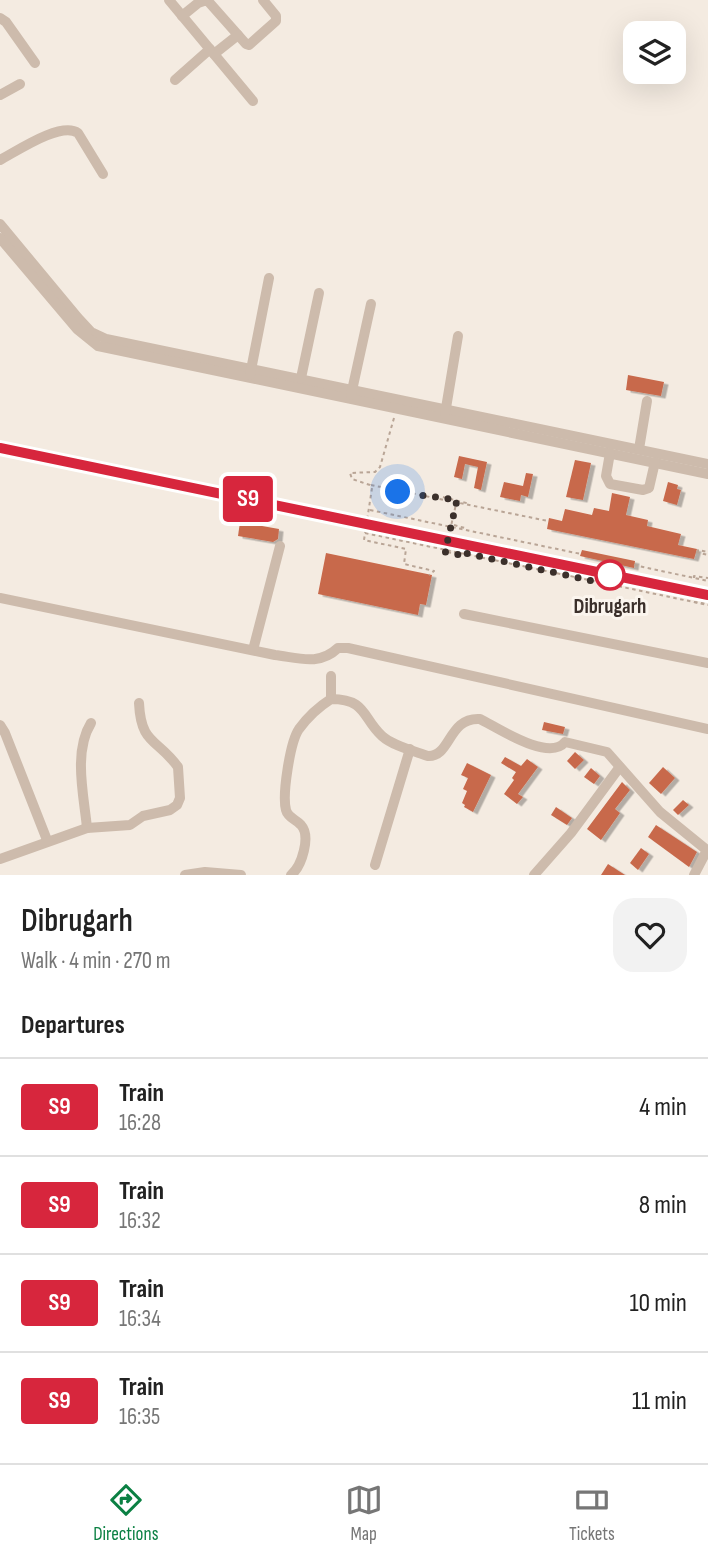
<!DOCTYPE html>
<html lang="en">
<head>
<meta charset="utf-8">
<style>
  body { margin:0; font-family:"Sofia Sans Condensed",sans-serif; background:#f2f2f2; color:#222; height:100vh; display:flex; flex-direction:column; font-size:26px; white-space:nowrap }
  * { box-sizing:border-box; margin:0 }
  p { font-size:23px; color:#767676 }
  .icon { flex:none; width:38px; height:38px; fill:none; stroke:currentColor; stroke-width:2; stroke-linecap:round; stroke-linejoin:round }
  .map { position:relative; height:875px; overflow:hidden }
  .sheet { display:flex; flex-direction:column; background:#fff; flex:1 }
  .sheet>* { flex:none }
  .badge { padding:0 14px; border-radius:5px; font-size:24px; line-height:46px }
  .fabs { position:absolute; left:623px; top:21px; display:grid; gap:14px }
  .fabs a { display:grid; place-items:center; width:63px; height:63px; border-radius:14px; background:#fff; box-shadow:0 7px 28px #0002; font-size:35px }
  .you { position:absolute; width:35px; height:35px; margin:-18px; border:5px solid #fff; border-radius:50%; background:#1a73e8; box-shadow:0 0 0 10px #1a73e833 }
  .map>.badge { position:absolute; translate:-50% -50%; box-shadow:0 0 0 4px #fff }
  h2 { padding:0 21px; font-size:26px; line-height:63px }
  .round { display:grid; place-items:center; flex:none; width:74px; height:74px; border-radius:21px; background:#f2f2f2 }
  .overview { display:flex; align-items:center; justify-content:space-between; height:119px; padding:0 21px }
  h1 { font-size:33px; font-weight:600; line-height:52px }
  ul { padding:0; list-style:none }
  li { display:flex; align-items:center; gap:21px; height:98px; padding:0 21px; border-top:2px solid #e0e0e0 }
  li div { flex:1 }
  li b { display:block; font-size:26px }
  li em { font-style:normal }
  li .badge { min-width:77px; font-weight:700; text-align:center }
  .dock { display:flex; justify-content:space-around; align-items:center; height:98px; border-top:2px solid #e0e0e0; background:#fff; font-size:19px; color:#767676 }
  .dock a { display:grid; justify-items:center; gap:4px }
  .dock .current { color:#0b8043 }
  .map>svg:first-child { display:block }
  .building { fill:#c8694b; filter:url(#shadow) }
  .lines { fill:none; stroke-linecap:round; stroke-linejoin:round }
  .path { stroke:#b9a596; stroke-width:2; stroke-dasharray:3.5 3.5; stroke-linecap:butt }
  .minor { stroke:#cdbbac; stroke-width:10 }
  .rail-casing { stroke:#3b302b; stroke-width:5 }
  .rail { stroke:#fbf5ee; stroke-width:2.5; stroke-dasharray:8; stroke-linecap:butt }
  .line-casing { stroke:#fff; stroke-width:16 }
  .line { stroke:#d7263d; stroke-width:10 }
  .walk { stroke:#3b302b; stroke-width:7; stroke-dasharray:0 12.6 }
  .stop-dot { fill:#fff; stroke:#d7263d; stroke-width:3.5 }
  .labels { text-anchor:middle; dominant-baseline:central; stroke-width:6; stroke-linejoin:round; paint-order:stroke }
  .stop-label { font-size:21px; font-weight:bold; fill:#3b302b; stroke:#fbf5ee }
</style>
</head>
<body>
<div class="map">
<svg width="708" height="875" viewBox="0 0 708 875">
  <defs>
    <filter id="shadow"><feDropShadow dx="4.5" dy="2.5" stdDeviation="0" flood-color="#0004"/></filter>
  </defs>
  <rect width="100%" height="100%" fill="#f4ebe1"/>
  <g class="building">
    <polygon points="628,375 664,382 661,396 626,390"/>
    <polygon points="459,456 487,462 481,490 474,488 478,467 465,464 462,479 454,477"/>
    <polygon points="575,460 591,463 583,500 566,497"/>
    <polygon points="526,473 533,474 528,497 521,495 520,501 500,497 504,482 523,486"/>
    <polygon points="668,482 678,485 677,489 681,490 677,505 663,501"/>
    <polygon points="612,493 630,497 626,515 648,520 647,526 681,534 678,545 697,549 694,559 547,529 549,518 562,521 565,509 592,515 594,508 609,511"/>
    <polygon points="240,522 279,529 278,539 273,542 238,536"/>
    <polygon points="582,550 635,561 634,568 580,556"/>
    <polygon points="326,553 432,575 426,605 420,604 418,615 318,594"/>
    <polygon points="544,722 565,727 563,734 542,730"/>
    <polygon points="575,752 584,760 575,769 567,761"/>
    <polygon points="505,757 521,766 527,759 538,767 518,794 523,797 517,804 504,794 514,780 512,778 516,772 501,763"/>
    <polygon points="467,763 491,775 473,812 464,807 465,805 462,803 467,791 463,789 468,778 461,775"/>
    <polygon points="663,767 675,778 661,794 649,783"/>
    <polygon points="591,768 600,776 594,784 584,777"/>
    <polygon points="622,782 630,790 615,809 620,813 601,840 587,829"/>
    <polygon points="683,800 689,805 678,815 673,810"/>
    <polygon points="556,807 572,818 567,825 551,815"/>
    <polygon points="656,825 697,852 689,867 648,837"/>
    <polygon points="641,848 649,854 638,870 630,863"/>
    <polygon points="608,864 625,875 601,875"/>
  </g>
  <g class="lines">
    <g class="path">
      <polyline points="394,418 380,467 375,472 350,473 352,479 370,485 372,488 364,540 406,549 404,564 434,571 429,575"/>
      <polyline points="371,485 548,521"/>
      <polyline points="443,497 470,504"/>
      <polyline points="457,500 445,552 460,554"/>
      <polyline points="370,510 581,554"/>
      <polyline points="454,525 465,528"/>
      <polyline points="365,533 708,605"/>
      <polyline points="696,552 708,555"/>
      <polyline points="698,553 698,550 708,552"/>
      <polyline points="634,565 708,581"/>
      <polyline points="694,578 694,576 708,578"/>
      <polyline points="694,602 708,604"/>
    </g>
    <g class="minor">
      <polyline points="169,0 253,101"/>
      <polyline points="182,16 198,3 207,0 246,44 249,45 276,21 276,16 263,0"/>
      <polyline points="0,18 6,22 35,63"/>
      <polyline points="214,54 238,35"/>
      <polyline points="175,80 210,49"/>
      <polyline points="0,95 20,84"/>
      <path d="M0,160C17,151 61,121 78,133L103,174"/>
      <polyline points="0,224 78,318 91,332 106,339 708,464"/>
      <polyline points="0,238 77,329 98,346 708,474"/>
      <polyline points="250,375 269,278"/>
      <polyline points="301,378 319,293"/>
      <polyline points="351,395 371,304"/>
      <polyline points="445,414 458,336"/>
      <polyline points="639,449 647,401"/>
      <polyline points="610,453 606,476 610,484 643,490 649,488 655,462"/>
      <path d="M0,598L275,655C299,658 319,666 338,648H348L708,729"/>
      <polyline points="464,614 708,663"/>
      <polyline points="253,650 280,546"/>
      <polyline points="331,699 331,676"/>
      <polyline points="0,725 5,733 47,840"/>
      <path d="M87,828C84,796 73,752 91,723"/>
      <path d="M0,859L87,828L130,825L143,816L170,810L177,805L180,798L178,767C157,738 141,745 139,703"/>
      <polyline points="375,865 410,749"/>
      <polyline points="185,875 205,872 241,875"/>
      <path d="M291,875C302,866 311,836 301,825C296,819 288,818 286,810C282,795 290,742 299,729C307,718 320,706 331,699C367,699 362,718 382,736C393,746 414,751 428,756C451,757 448,717 480,719C498,728 549,762 565,742L607,752L660,812L708,851"/>
      <polyline points="534,875 571,833 619,768"/>
      <polyline points="694,875 707,850"/>
    </g>
    <defs>
      <polyline id="rail" points="0,448 708,595"/>
    </defs>
    <use href="#rail" class="rail-casing"/>
    <use href="#rail" class="rail"/>
  </g>
  <g class="lines">
    <defs>
      <polyline id="line" points="0,448 708,595"/>
    </defs>
    <use href="#line" class="line-casing"/>
    <use href="#line" class="line"/>
    <polyline class="walk" points="398,492 457,500 445,552 460,555 460,552 616,586 610,575"/>
  </g>
  <circle class="stop-dot" cx="610" cy="575" r="14"/>
  <g class="labels">
    <g class="stop-label">
      <text x="610" y="606">Dibrugarh</text>
    </g>
  </g>
</svg>
<div class="fabs">
<a><svg class="icon" aria-label="layers" viewBox="0 0 24 24"><path d="M12 4l9 5-9 5-9-5zM3 14l9 5 9-5"/></svg></a>
</div>
<div class="you" style="left:398px;top:492px"></div>
<b class="badge" style="left:248px;top:499px;background:#d7263d;color:#fff">S9</b>
</div>
<section class="sheet">
<div class="overview"><div><h1>Dibrugarh</h1><p>Walk · 4 min · 270 m</p></div><a class="round"><svg class="icon" aria-label="heart" viewBox="0 0 24 24"><path d="M12 20l-8-8c-3-5 5-10 8-4 3-6 11-1 8 4z"/></svg></a></div>
<h2>Departures</h2>
<ul>
<li><span class="badge" style="background:#d7263d;color:#fff">S9</span><div><b>Train</b><p>16:28</p></div><em>4 min</em></li>
<li><span class="badge" style="background:#d7263d;color:#fff">S9</span><div><b>Train</b><p>16:32</p></div><em>8 min</em></li>
<li><span class="badge" style="background:#d7263d;color:#fff">S9</span><div><b>Train</b><p>16:34</p></div><em>10 min</em></li>
<li><span class="badge" style="background:#d7263d;color:#fff">S9</span><div><b>Train</b><p>16:35</p></div><em>11 min</em></li>
</ul>
</section>
<nav class="dock">
<a class="current"><svg class="icon" aria-label="directions" viewBox="0 0 24 24"><path d="M12 3l9 9-9 9-9-9zM9 14v-3h6M13 9l2 2-2 2"/></svg>Directions</a>
<a><svg class="icon" aria-label="map" viewBox="0 0 24 24"><path d="M3 6l6-2 6 2 6-2v14l-6 2-6-2-6 2zM9 4v14M15 6v14"/></svg>Map</a>
<a><svg class="icon" aria-label="tickets" viewBox="0 0 24 24"><path d="M3 7h18v10H3zM15 7v10"/></svg>Tickets</a>
</nav>
</body>
</html>
